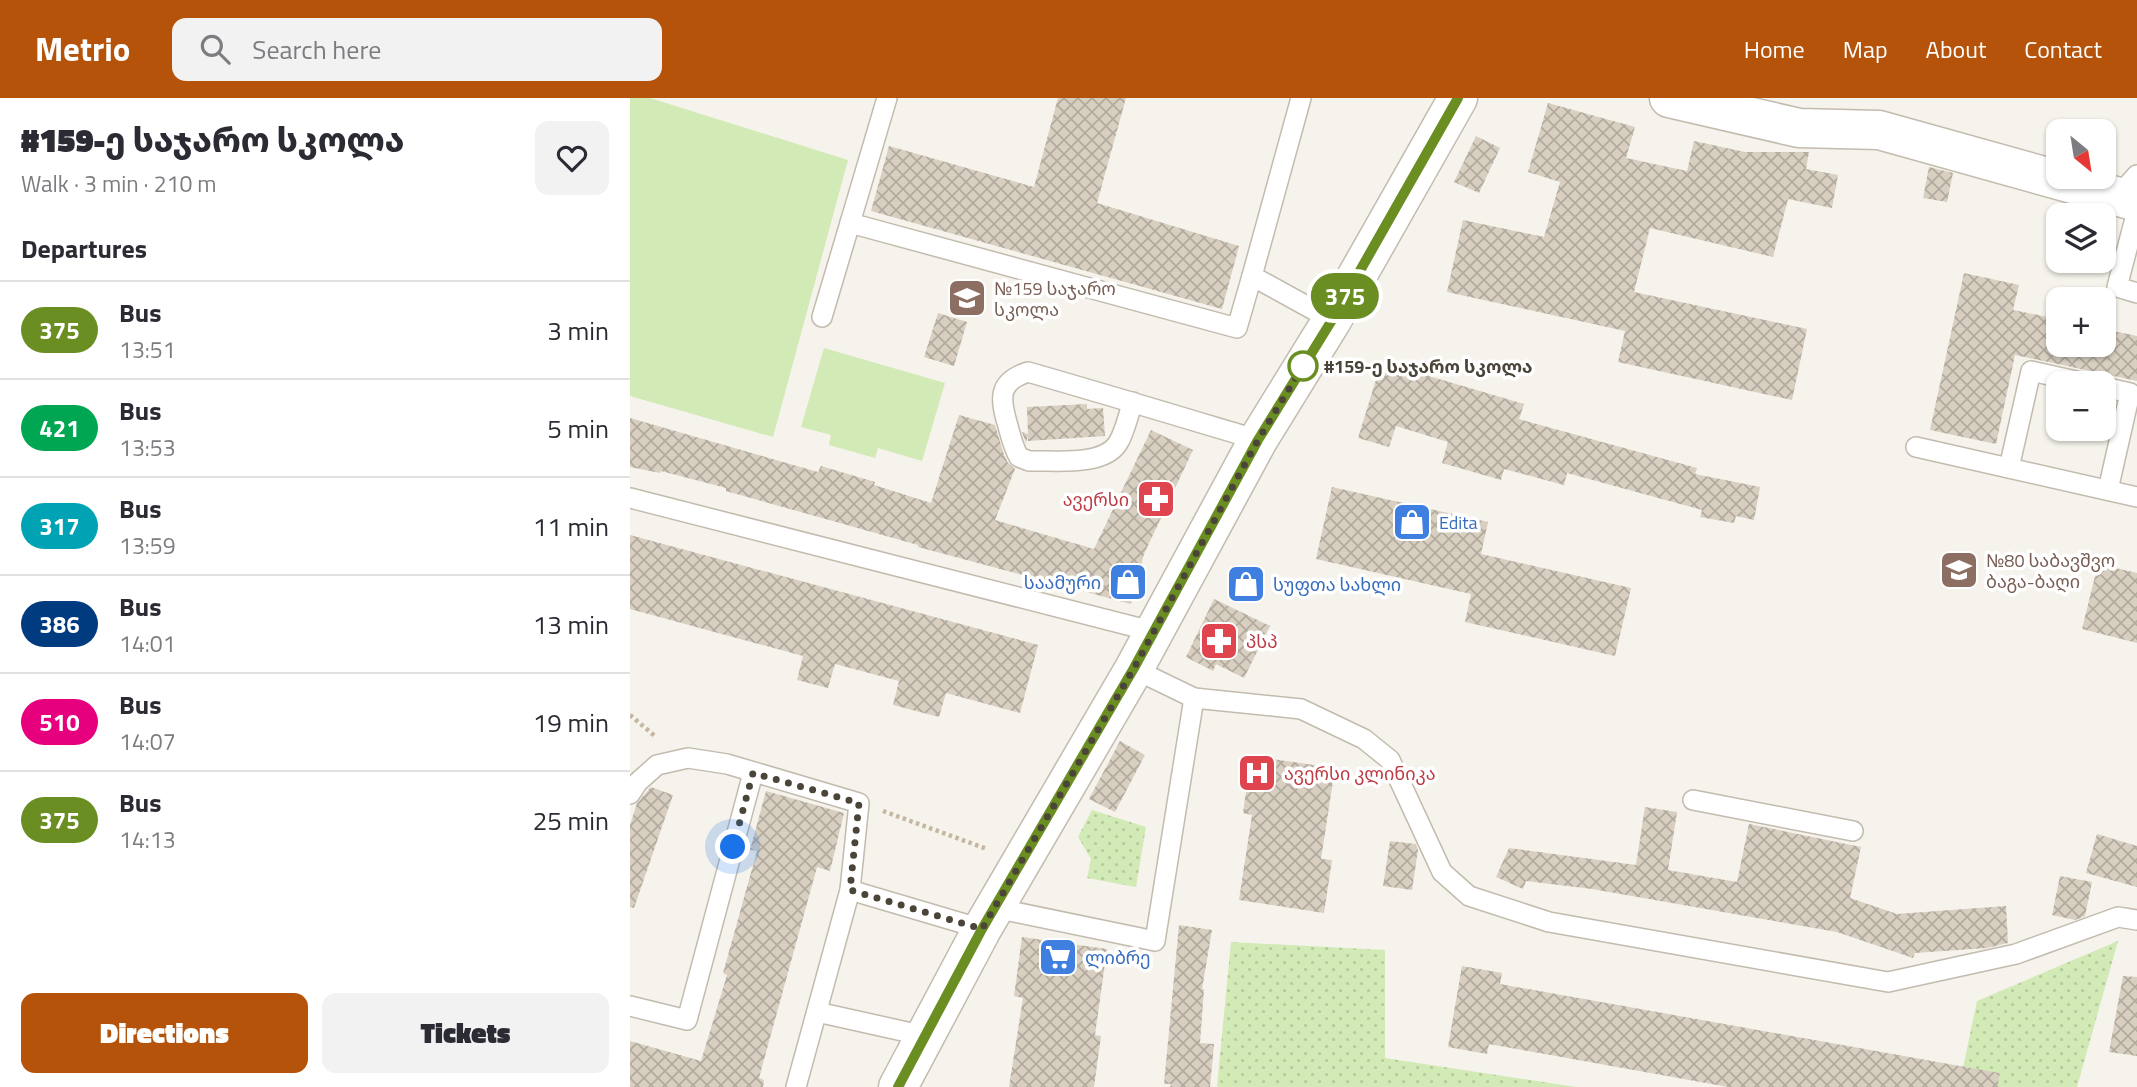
<!DOCTYPE html>
<html lang="en">
<head>
<meta charset="utf-8">
<style>
  body { margin:0; font-family:"Titillium Web","Noto Sans Georgian",sans-serif; background:#f2f2f3; color:#2b2b33; height:100vh; display:flex; flex-direction:column; font-size:26px; white-space:nowrap }
  * { box-sizing:border-box; margin:0 }
  p { font-size:23px; color:#7c7c81 }
  .icon { flex:none; width:38px; height:38px; fill:none; stroke:currentColor; stroke-width:2; stroke-linecap:round; stroke-linejoin:round }
  .map { position:relative; flex:1; overflow:hidden }
  .drawer { display:flex; flex-direction:column; background:#fff; width:630px }
  .drawer>* { flex:none }
  .badge { padding:0 14px; border-radius:23px; font-size:24px; line-height:46px }
  .needle { width:46px; rotate:150deg }
  .tools { position:absolute; left:1416px; top:21px; display:grid; gap:14px }
  .tools a { display:grid; place-items:center; width:70px; height:70px; border-radius:14px; background:#fff; box-shadow:0 2px 5px #0004; font-size:35px }
  .you { position:absolute; width:35px; height:35px; margin:-18px; border:5px solid #fff; border-radius:50%; background:#1a73e8; box-shadow:0 0 0 10px #1a73e833 }
  .map>.badge { position:absolute; translate:-50% -50%; box-shadow:0 0 0 4px #fff }
  h2 { padding:0 21px; font-size:26px; line-height:63px }
  .round { display:grid; place-items:center; flex:none; width:74px; height:74px; border-radius:14px; background:#f2f2f3 }
  .summary { display:flex; align-items:center; justify-content:space-between; height:119px; padding:0 21px }
  h1 { font-size:33px; font-weight:800; line-height:52px }
  .button { display:flex; gap:14px; margin-top:auto; padding:14px 21px }
  .button a { flex:1; height:80px; border-radius:14px; background:#b45309; color:#fff; font-size:28px; font-weight:800; line-height:80px; text-align:center }
  .button a+a { background:#f2f2f3; color:#2b2b33 }
  ul { padding:0; list-style:none }
  li { display:flex; align-items:center; gap:21px; height:98px; padding:0 21px; border-top:2px solid #e1e1e2 }
  li div { flex:1 }
  li b { display:block; font-size:26px }
  li em { font-style:normal }
  li .badge { min-width:77px; font-weight:700; text-align:center }
  header { display:flex; align-items:center; gap:42px; box-sizing:border-box; height:98px; padding:0 35px; background:#b45309; color:#fff }
  header strong { font-size:33px }
  nav { display:flex; gap:38px; margin-inline-start:auto; font-size:24px }
  .search { width:490px; height:63px; background:#f2f2f3; display:flex; align-items:center; gap:18px; box-sizing:border-box; padding:0 24px; border-radius:14px; color:#7c7c81; font-size:26px }
  main { display:flex; flex:1; min-height:0 }
  .map>svg:first-child { display:block }
  .grass { fill:url(#grass-dots) }
  .pitch { fill:#d2eab5 }
  .building { fill:url(#building-cross-hatch) }
  .lines { fill:none; stroke-linecap:round; stroke-linejoin:round }
  .service-casing { stroke:#c2bbae; stroke-width:22 }
  .minor-casing { stroke:#c2bbae; stroke-width:41 }
  .tertiary-casing { stroke:#c2bbae; stroke-width:41 }
  .path { stroke:#c4b79f; stroke-width:4.5; stroke-dasharray:3.5 3.5; stroke-linecap:butt }
  .service { stroke:#fff; stroke-width:19 }
  .minor { stroke:#fff; stroke-width:38 }
  .tertiary { stroke:#fff; stroke-width:38 }
  .line-casing { stroke:#fff; stroke-width:16 }
  .line { stroke:#6b8e23; stroke-width:10 }
  .walk { stroke:#4b4439; stroke-width:7; stroke-dasharray:0 12.6 }
  .stop-dot { fill:#fff; stroke:#6b8e23; stroke-width:3.5 }
  .labels { text-anchor:middle; dominant-baseline:central; stroke-width:7; stroke-linejoin:round; paint-order:stroke }
  .education-label { font-size:18px; fill:#785e54; stroke:#fff; text-anchor:start }
  .stop-label { font-size:18px; font-weight:bold; fill:#4b4439; stroke:#fff; text-anchor:start }
  .health-label { font-size:18px; fill:#be3a42; stroke:#fff; text-anchor:start }
  .shop-label { font-size:18px; fill:#366cbe; stroke:#fff; text-anchor:start }
</style>
</head>
<body>
<header>
<strong>Metrio</strong>
<div class="search"><svg class="icon" aria-label="search" viewBox="0 0 24 24"><circle cx="10" cy="10" r="6"/><path d="M15 15l6 6"/></svg>Search here</div>
<nav><a>Home</a><a>Map</a><a>About</a><a>Contact</a></nav>
</header>
<main>
<section class="drawer">
<div class="summary"><div><h1>#159-ე საჯარო სკოლა</h1><p>Walk · 3 min · 210 m</p></div><a class="round"><svg class="icon" aria-label="heart" viewBox="0 0 24 24"><path d="M12 20l-8-8c-3-5 5-10 8-4 3-6 11-1 8 4z"/></svg></a></div>
<h2>Departures</h2>
<ul>
<li><span class="badge" style="background:#6b8e23;color:#fff">375</span><div><b>Bus</b><p>13:51</p></div><em>3 min</em></li>
<li><span class="badge" style="background:#00a651;color:#fff">421</span><div><b>Bus</b><p>13:53</p></div><em>5 min</em></li>
<li><span class="badge" style="background:#00a3b4;color:#fff">317</span><div><b>Bus</b><p>13:59</p></div><em>11 min</em></li>
<li><span class="badge" style="background:#003b80;color:#fff">386</span><div><b>Bus</b><p>14:01</p></div><em>13 min</em></li>
<li><span class="badge" style="background:#e6007e;color:#fff">510</span><div><b>Bus</b><p>14:07</p></div><em>19 min</em></li>
<li><span class="badge" style="background:#6b8e23;color:#fff">375</span><div><b>Bus</b><p>14:13</p></div><em>25 min</em></li>
</ul>
<div class="button"><a>Directions</a><a>Tickets</a></div>
</section>
<div class="map">
<svg width="1507" height="989" viewBox="0 0 1507 989">
  <defs>
    <pattern id="grass-dots" width="8" height="8" patternUnits="userSpaceOnUse" patternTransform="scale(1.75)"><rect width="8" height="8" fill="#d2eab5"/><path d="M2 2h.1M6 6h.1" fill="none" stroke="#b6ca9c" stroke-width="1.8" stroke-linecap="round"/></pattern>
    <pattern id="building-cross-hatch" width="8" height="8" patternUnits="userSpaceOnUse" patternTransform="scale(1.75)"><rect width="8" height="8" fill="#d8cfc1"/><path d="M0 0l8 8M0 8l8-8" fill="none" stroke="#b1aa9e"/></pattern>
  </defs>
  <rect width="100%" height="100%" fill="#f6f3ec"/>
  <g class="grass">
    <polygon points="462,712 516,729 506,789 457,780 461,761 448,739"/>
    <polygon points="1488,843 1447,989 1329,989 1347,903"/>
    <polygon points="601,844 755,852 755,960 946,989 587,989"/>
  </g>
  <g class="pitch">
    <polygon points="0,0 20,0 218,62 143,339 0,298"/>
    <polygon points="194,250 315,285 292,363 248,350 245,360 199,347 201,337 171,329"/>
  </g>
  <g class="building">
    <polygon points="428,0 496,0 467,105 609,148 592,211 241,113 259,48 404,89"/>
    <polygon points="918,5 1005,29 996,60 1057,73 1064,43 1115,54 1179,54 1176,71 1208,77 1202,110 1158,101 1143,159 1020,130 1004,194 1177,231 1162,302 988,264 995,233 817,194 833,122 914,139 930,84 898,74"/>
    <polygon points="846,38 870,50 849,95 824,84"/>
    <polygon points="1299,69 1323,75 1317,104 1293,100"/>
    <polygon points="1334,175 1389,187 1383,212 1428,221 1428,247 1474,247 1474,231 1507,238 1507,283 1385,257 1366,346 1300,332"/>
    <polygon points="308,215 337,224 324,268 294,259"/>
    <polygon points="774,266 800,274 799,278 894,306 889,321 1067,370 1065,376 1130,389 1124,422 1106,418 1104,425 1070,419 1072,412 937,375 934,387 874,371 871,382 812,365 818,344 766,328 759,349 728,340 749,272 771,278"/>
    <polygon points="457,306 457,311 473,310 475,338 398,343 398,338 396,345 392,334 398,336 397,309"/>
    <polygon points="329,317 365,327 374,357 378,365 385,371 365,422 464,451 521,332 563,352 514,456 501,506 288,449 288,447 96,393 96,390 31,373 30,375 0,369 0,320 188,374 191,368 245,384 244,387 301,405"/>
    <polygon points="702,389 858,424 851,456 1001,490 985,558 835,524 841,496 686,461"/>
    <polygon points="0,437 408,547 390,615 316,595 309,619 263,607 269,583 205,566 198,590 167,582 173,558 0,511"/>
    <polygon points="1468,466 1507,475 1507,545 1452,531"/>
    <polygon points="584,501 640,528 614,580 586,566 583,573 556,559"/>
    <polygon points="490,643 515,657 485,714 459,701"/>
    <polygon points="621,658 705,670 691,761 702,762 694,815 609,802 622,717 613,715"/>
    <polygon points="21,689 43,697 4,810 0,809 0,727 7,705"/>
    <polygon points="136,693 214,715 200,773 187,769 129,980 134,982 133,989 0,989 0,943 71,963 97,877 93,875 127,753 120,752"/>
    <polygon points="1015,709 1047,714 1038,772 1107,784 1119,726 1231,749 1220,800 1267,816 1376,808 1378,845 1357,850 1285,855 1283,860 1207,834 962,791 896,783 893,791 866,779 879,750 1006,767"/>
    <polygon points="1467,736 1507,748 1507,789 1456,775"/>
    <polygon points="760,743 786,746 788,752 782,792 753,788"/>
    <polygon points="1430,778 1462,784 1455,818 1445,822 1422,817"/>
    <polygon points="549,827 582,832 572,891 574,891 570,945 584,946 580,989 540,989 541,986 534,986"/>
    <polygon points="392,839 477,851 465,937 471,938 464,989 379,989 393,900 384,898"/>
    <polygon points="832,868 872,875 870,886 1369,975 1368,989 1098,989 859,946 857,956 818,949"/>
    <polygon points="1493,878 1507,879 1507,958 1479,954"/>
  </g>
  <g class="lines">
    <defs>
      <g id="service">
        <polyline points="257,0 220,125 607,230 622,178"/>
        <polyline points="671,0 622,178 702,222"/>
        <polyline points="1487,99 1507,77"/>
        <polyline points="1507,113 1487,189 1507,195"/>
        <polyline points="192,219 220,125"/>
        <polyline points="1474,289 1500,295 1478,392"/>
        <path d="M503,304C498,317 495,334 488,345C473,369 424,362 399,363L389,359C383,349 381,339 378,328C370,301 367,284 398,274C475,296 551,319 628,342"/>
        <polyline points="1286,349 1507,399"/>
        <polyline points="1379,370 1401,273 1455,285"/>
        <polyline points="0,400 525,534"/>
        <polyline points="504,571 564,600 671,611 734,641 760,662 812,774 839,798 919,824 1258,884 1386,856 1488,819 1507,822"/>
        <polyline points="0,696 8,684 27,667 58,660 97,666 229,705 220,792"/>
        <polyline points="1063,702 1223,733"/>
        <polyline points="365,810 525,843 564,600"/>
        <polyline points="0,908 57,922 123,675"/>
        <polyline points="187,914 295,938"/>
        <polyline points="166,989 220,792 352,831"/>
      </g>
      <polyline id="minor" points="1039,0 1169,30 1249,32 1507,104"/>
      <polyline id="tertiary" points="268,989 352,831 504,571 628,342 702,222 828,0"/>
    </defs>
    <use href="#service" class="service-casing"/>
    <use href="#minor" class="minor-casing"/>
    <use href="#tertiary" class="tertiary-casing"/>
    <g class="path">
      <polyline points="0,617 26,639"/>
      <polyline points="253,713 357,751"/>
    </g>
    <use href="#service" class="service"/>
    <use href="#minor" class="minor"/>
    <use href="#tertiary" class="tertiary"/>
  </g>
  <g class="lines">
    <defs>
      <polyline id="line" points="268,989 352,831 504,570 628,342 702,222 828,0"/>
    </defs>
    <use href="#line" class="line-casing"/>
    <use href="#line" class="line"/>
    <polyline class="walk" points="103,749 123,675 229,705 220,792 352,831 504,570 628,342 676,263 673,268"/>
  </g>
  <defs>
    <symbol id="school-square" viewBox="-11 -11 22 22"><rect x="-9" y="-9" width="18" height="18" rx="4" fill="#8d6e63" stroke="#fff"/><path d="M0-5L7-2L0 1L-7-2ZM-4 1L0 2.5L4 1V4Q0 6-4 4Z" fill="#fff"/></symbol>
    <symbol id="pharmacy-square" viewBox="-11 -11 22 22"><rect x="-9" y="-9" width="18" height="18" rx="4" fill="#e0444e" stroke="#fff"/><path d="M-2-6h4v4h4v4h-4v4h-4v-4h-4v-4h4Z" fill="#fff"/></symbol>
    <symbol id="shop-square" viewBox="-11 -11 22 22"><rect x="-9" y="-9" width="18" height="18" rx="4" fill="#3f7fe0" stroke="#fff"/><path d="M-5-2.5h2.3a2.7 3.5 0 0 1 5.4 0H5L5.5 6h-11ZM-1.5-2.5h3a1.5 2.3 0 0 0-3 0Z" fill="#fff"/></symbol>
    <symbol id="hospital-square" viewBox="-11 -11 22 22"><rect x="-9" y="-9" width="18" height="18" rx="4" fill="#e0444e" stroke="#fff"/><path d="M-5-5h3v3.5h4V-5h3V5h-3V1.5h-4V5h-3Z" fill="#fff"/></symbol>
    <symbol id="supermarket-square" viewBox="-11 -11 22 22"><rect x="-9" y="-9" width="18" height="18" rx="4" fill="#3f7fe0" stroke="#fff"/><path d="M-6-5.5h2.5l.6 2H6L4.5 2H-2.5L-4.4-4H-6ZM-1.5 3.2a1.3 1.3 0 1 0 .1 0ZM3 3.2a1.3 1.3 0 1 0 .1 0Z" fill="#fff"/></symbol>
  </defs>
  <g fill-rule="evenodd">
    <use href="#school-square" x="315" y="178" width="44" height="44"/>
    <use href="#pharmacy-square" x="504" y="379" width="44" height="44"/>
    <use href="#shop-square" x="760" y="402" width="44" height="44"/>
    <use href="#school-square" x="1307" y="450" width="44" height="44"/>
    <use href="#shop-square" x="476" y="462" width="44" height="44"/>
    <use href="#shop-square" x="594" y="464" width="44" height="44"/>
    <use href="#pharmacy-square" x="567" y="521" width="44" height="44"/>
    <use href="#hospital-square" x="605" y="653" width="44" height="44"/>
    <use href="#supermarket-square" x="406" y="837" width="44" height="44"/>
  </g>
  <circle class="stop-dot" cx="673" cy="268" r="14"/>
  <g class="labels">
    <g class="education-label">
      <text x="364" y="190">№159 საჯარო<tspan x="364" dy="21">სკოლა</tspan></text>
      <text x="1356" y="462">№80 საბავშვო<tspan x="1356" dy="21">ბაგა-ბაღი</tspan></text>
    </g>
    <g class="stop-label">
      <text x="694" y="268">#159-ე საჯარო სკოლა</text>
    </g>
    <g class="health-label">
      <text x="499" y="401" text-anchor="end">ავერსი</text>
      <text x="616" y="543">პსპ</text>
      <text x="654" y="675">ავერსი კლინიკა</text>
    </g>
    <g class="shop-label">
      <text x="809" y="424">Edita</text>
      <text x="471" y="484" text-anchor="end">საამური</text>
      <text x="643" y="486">სუფთა სახლი</text>
      <text x="455" y="859">ლიბრე</text>
    </g>
  </g>
</svg>
<div class="tools">
<a><svg class="needle" viewBox="-14 -14 28 28"><path d="M0-13l5 13h-10z" fill="#e53935"/><path d="M0 13l5-13h-10z" fill="#7c7c81"/></svg></a>
<a><svg class="icon" aria-label="layers" viewBox="0 0 24 24"><path d="M12 4l9 5-9 5-9-5zM3 14l9 5 9-5"/></svg></a>
<a>+</a>
<a>−</a>
</div>
<div class="you" style="left:103px;top:749px"></div>
<b class="badge" style="left:715px;top:198px;background:#6b8e23;color:#fff">375</b>
</div>
</main>
</body>
</html>
